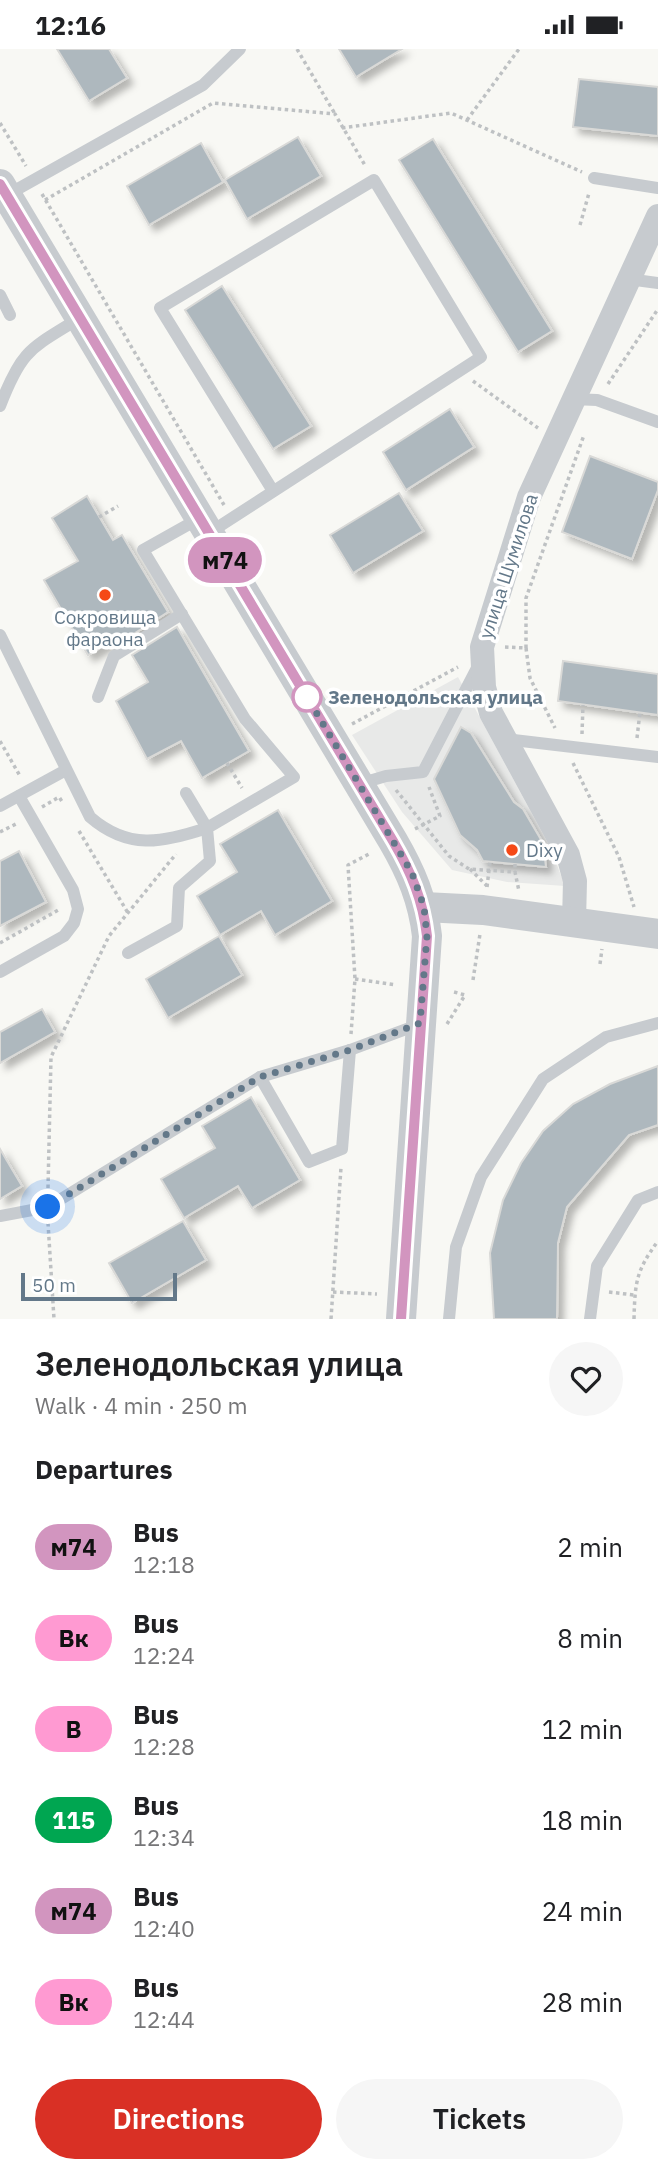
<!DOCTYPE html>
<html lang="en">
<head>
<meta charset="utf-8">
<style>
  body { margin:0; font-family:"IBM Plex Sans",sans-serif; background:#f6f6f6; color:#202124; height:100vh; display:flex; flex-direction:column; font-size:26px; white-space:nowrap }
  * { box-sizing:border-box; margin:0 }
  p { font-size:23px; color:#757577 }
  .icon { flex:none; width:38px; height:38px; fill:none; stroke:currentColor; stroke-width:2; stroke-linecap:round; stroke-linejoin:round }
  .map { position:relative; height:1270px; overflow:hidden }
  .panel { display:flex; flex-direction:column; background:#fff; flex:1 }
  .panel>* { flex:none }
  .badge { padding:0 14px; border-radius:23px; font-size:24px; line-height:46px }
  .scale { position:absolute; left:21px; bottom:18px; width:156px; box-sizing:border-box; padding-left:7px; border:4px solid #637889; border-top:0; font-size:19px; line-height:24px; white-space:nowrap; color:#637889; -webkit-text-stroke:5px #fff; paint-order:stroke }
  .you { position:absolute; width:35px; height:35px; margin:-18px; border:5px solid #fff; border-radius:50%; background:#1a73e8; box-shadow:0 0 0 10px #1a73e833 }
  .map>.badge { position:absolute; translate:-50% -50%; box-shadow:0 0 0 4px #fff }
  h2 { padding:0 35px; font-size:26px; line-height:63px }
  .round { display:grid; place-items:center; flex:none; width:74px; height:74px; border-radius:37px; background:#f6f6f6 }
  .headline { display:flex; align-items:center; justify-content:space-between; height:119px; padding:0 35px }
  h1 { font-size:33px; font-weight:600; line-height:52px }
  .cta { display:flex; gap:14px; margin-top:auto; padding:14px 35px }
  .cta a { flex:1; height:80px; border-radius:42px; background:#d93025; color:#fff; font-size:28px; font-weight:600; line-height:80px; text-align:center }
  .cta a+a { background:#f6f6f6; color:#202124 }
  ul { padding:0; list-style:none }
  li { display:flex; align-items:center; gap:21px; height:91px; padding:0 35px }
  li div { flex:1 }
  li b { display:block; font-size:26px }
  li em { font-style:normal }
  li .badge { min-width:77px; font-weight:700; text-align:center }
  .status { display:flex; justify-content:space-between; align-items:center; height:49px; padding:0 35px; background:#fff; direction:ltr }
  .status svg { height:19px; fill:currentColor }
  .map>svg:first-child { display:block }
  .built { fill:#e8e9e8 }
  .building { fill:#aeb8be; stroke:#d9d9d7; stroke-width:2; filter:url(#shadow) }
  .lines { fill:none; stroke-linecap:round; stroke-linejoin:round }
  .path { stroke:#bec1c3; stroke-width:3.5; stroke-dasharray:3.5 3.5; stroke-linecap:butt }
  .service { stroke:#c7cbcf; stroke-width:12 }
  .minor { stroke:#c7cbcf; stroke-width:24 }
  .tertiary { stroke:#c7cbcf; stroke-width:30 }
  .line-casing { stroke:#fff; stroke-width:16 }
  .line { stroke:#d295bf; stroke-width:10 }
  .walk { stroke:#637889; stroke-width:7; stroke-dasharray:0 12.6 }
  .poi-dot { fill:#f54917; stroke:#fff; stroke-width:2.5 }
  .stop-dot { fill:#fff; stroke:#d295bf; stroke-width:3.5 }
  .labels { text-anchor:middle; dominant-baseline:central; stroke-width:7; stroke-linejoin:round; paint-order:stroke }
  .street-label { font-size:19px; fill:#637889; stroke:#fff }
  .poi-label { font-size:19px; fill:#637889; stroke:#fff }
  .stop-label { font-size:19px; font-weight:bold; fill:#637889; stroke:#fff; text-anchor:start }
</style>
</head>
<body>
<div class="status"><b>12:16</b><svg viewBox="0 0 49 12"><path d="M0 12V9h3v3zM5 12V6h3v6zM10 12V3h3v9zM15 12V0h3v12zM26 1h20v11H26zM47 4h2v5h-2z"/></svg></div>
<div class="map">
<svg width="658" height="1270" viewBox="0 0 658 1270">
  <defs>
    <filter id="shadow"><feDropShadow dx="6" dy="6" stdDeviation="3.5" flood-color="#0004"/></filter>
  </defs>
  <rect width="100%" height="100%" fill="#f8f8f4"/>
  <polygon class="built" points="458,628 551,800 565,837 507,833 452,821 402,763 352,686"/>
  <g class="building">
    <polygon points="57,0 109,0 127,29 89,52"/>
    <polygon points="339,0 402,0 356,28"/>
    <polygon points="579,30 658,38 658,87 573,78"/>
    <polygon points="298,88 321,127 247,170 225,131"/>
    <polygon points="433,90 552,282 518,303 399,111"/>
    <polygon points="201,94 223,133 149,176 127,137"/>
    <polygon points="222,237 311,377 273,400 185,261"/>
    <polygon points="450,360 474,398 406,441 383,403"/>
    <polygon points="590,407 658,433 658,441 632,510 562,483"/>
    <polygon points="399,444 423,482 353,524 330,486"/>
    <polygon points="87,447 113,491 122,486 168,563 124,591 121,586 88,606 44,531 78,512 52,469"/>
    <polygon points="177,578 249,702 202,729 181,692 147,710 116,652 148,633 132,606"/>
    <polygon points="563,612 658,625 658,666 558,652"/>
    <polygon points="461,678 471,684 514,753 523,760 543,794 546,818 483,812 477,801 460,786 434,730"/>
    <polygon points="278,761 332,852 275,886 261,862 220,886 197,847 237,823 220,795"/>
    <polygon points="19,802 46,853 0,877 0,812"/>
    <polygon points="219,887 242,926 168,969 146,930"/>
    <polygon points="42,960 55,983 0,1014 0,983"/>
    <polygon points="658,1017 658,1076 629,1086 567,1158 558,1194 557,1270 494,1270 490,1204 503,1151 521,1114 543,1082 573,1055 610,1035"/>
    <polygon points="251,1048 300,1131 252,1159 238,1137 184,1169 161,1130 215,1099 202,1077"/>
    <polygon points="0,1100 22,1137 0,1150"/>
    <polygon points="183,1172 206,1211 132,1254 109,1214"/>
  </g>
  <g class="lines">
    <g class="path">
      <polyline points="297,0 335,65"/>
      <polyline points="467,71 519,0"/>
      <polyline points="0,74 26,117"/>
      <polyline points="342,79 451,64 582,123"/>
      <polyline points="42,145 224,456"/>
      <polyline points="45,151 213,54 335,65 366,118"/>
      <polyline points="580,176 589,144"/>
      <polyline points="473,332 538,379"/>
      <polyline points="608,335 658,260"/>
      <polyline points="99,468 118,457"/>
      <polyline points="505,598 526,599 526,549 584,386"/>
      <polyline points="526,599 530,629 555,679"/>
      <polyline points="352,675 458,618"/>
      <polyline points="582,685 583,656"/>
      <polyline points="637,689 640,663"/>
      <polyline points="0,692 20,727"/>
      <polyline points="227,714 242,739"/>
      <polyline points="573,714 619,808 634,858"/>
      <polyline points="396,741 449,807 469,820 515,823 519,842"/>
      <polyline points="42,758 59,748 63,754"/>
      <polyline points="415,780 440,767 429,738"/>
      <polyline points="79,782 128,864"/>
      <polyline points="0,783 16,775"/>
      <polyline points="515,815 515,823"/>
      <polyline points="470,820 487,837"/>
      <polyline points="487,838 490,813"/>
      <polyline points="0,894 60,860"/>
      <polyline points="600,915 602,900"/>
      <polyline points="355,930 396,936"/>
      <polyline points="473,931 480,885"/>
      <polyline points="447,975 465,946 454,943"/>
      <polyline points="351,985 355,930 348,816 371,804"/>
      <polyline points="48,1139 51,1008 109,887 176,805"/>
      <polyline points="48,1174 54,1270"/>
      <polyline points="333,1243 377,1245"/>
      <polyline points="609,1243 634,1246"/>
      <polyline points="331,1270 341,1118"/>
      <path d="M634,1270C635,1233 636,1222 658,1192"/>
    </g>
    <g class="service">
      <polyline points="594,129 658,139"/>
      <polyline points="7,146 203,36 240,0"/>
      <polyline points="628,230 658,234"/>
      <polyline points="0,246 10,266"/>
      <polyline points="572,350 597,351 658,373"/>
      <path d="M0,357C22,300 30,300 80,269"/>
      <polyline points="209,484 481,308 374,131 160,259 273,442"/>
      <path d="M0,586L90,768C128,801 162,794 207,779L186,744"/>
      <polyline points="98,648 114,607 182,565"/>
      <polyline points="505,690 658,708"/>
      <polyline points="359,735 386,727 423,723 478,617"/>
      <polyline points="0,757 66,721"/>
      <polyline points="128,904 177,877 179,839 210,812 207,779 294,728 245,670 143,501 200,469"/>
      <polyline points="0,923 64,887 74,874 78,860 73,841 19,747"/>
      <polyline points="260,1028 309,1113 342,1100 350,1001"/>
      <polyline points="0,1167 48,1158 260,1028 350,1001 420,975"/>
      <polyline points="449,1270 456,1198 481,1128 543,1030 606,988 658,974"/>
      <polyline points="590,1270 597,1217 638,1151 658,1143"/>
    </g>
    <polyline class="minor" points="574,873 575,832 568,806 491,664 484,638 482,598 529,448 658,167"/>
    <g class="tertiary">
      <path d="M0,135L393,792C411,823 423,851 427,887L401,1270"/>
      <polyline points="424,858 483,861 658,885"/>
    </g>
  </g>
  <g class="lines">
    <defs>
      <path id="line" d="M0,135L393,792C411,823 423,851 427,887L401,1270"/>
    </defs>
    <use href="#line" class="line-casing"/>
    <use href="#line" class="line"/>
    <polyline class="walk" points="48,1158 260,1028 350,1001 420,974 427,887 424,858 412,824 307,648"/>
  </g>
  <g class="poi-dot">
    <circle cx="105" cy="546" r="7"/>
    <circle cx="512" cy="801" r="7"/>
  </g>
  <circle class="stop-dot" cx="307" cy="648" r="14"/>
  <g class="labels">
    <g class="street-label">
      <text transform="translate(508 517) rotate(-72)">улица Шумилова</text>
    </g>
    <g class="poi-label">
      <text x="105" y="568">Сокровища<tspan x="105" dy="22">фараона</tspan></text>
      <text x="526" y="801" text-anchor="start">Dixy</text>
    </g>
    <g class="stop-label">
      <text x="328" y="648">Зеленодольская улица</text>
    </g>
  </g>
</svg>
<div class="scale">50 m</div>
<div class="you" style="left:48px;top:1158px"></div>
<b class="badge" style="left:225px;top:511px;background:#d295bf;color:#111">м74</b>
</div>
<section class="panel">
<div class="headline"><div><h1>Зеленодольская улица</h1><p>Walk · 4 min · 250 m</p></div><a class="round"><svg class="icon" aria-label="heart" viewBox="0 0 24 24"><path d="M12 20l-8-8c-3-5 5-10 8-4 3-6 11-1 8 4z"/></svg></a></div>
<h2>Departures</h2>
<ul>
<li><span class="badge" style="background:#d295bf;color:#111">м74</span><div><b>Bus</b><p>12:18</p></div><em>2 min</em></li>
<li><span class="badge" style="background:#ff9ad2;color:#111">Вк</span><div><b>Bus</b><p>12:24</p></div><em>8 min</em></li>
<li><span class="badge" style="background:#ff9ad2;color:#111">В</span><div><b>Bus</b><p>12:28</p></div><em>12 min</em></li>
<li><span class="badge" style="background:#00a651;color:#fff">115</span><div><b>Bus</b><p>12:34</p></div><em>18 min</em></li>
<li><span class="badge" style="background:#d295bf;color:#111">м74</span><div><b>Bus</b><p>12:40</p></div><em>24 min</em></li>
<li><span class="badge" style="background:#ff9ad2;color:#111">Вк</span><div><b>Bus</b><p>12:44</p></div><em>28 min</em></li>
</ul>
<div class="cta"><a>Directions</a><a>Tickets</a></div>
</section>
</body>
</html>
